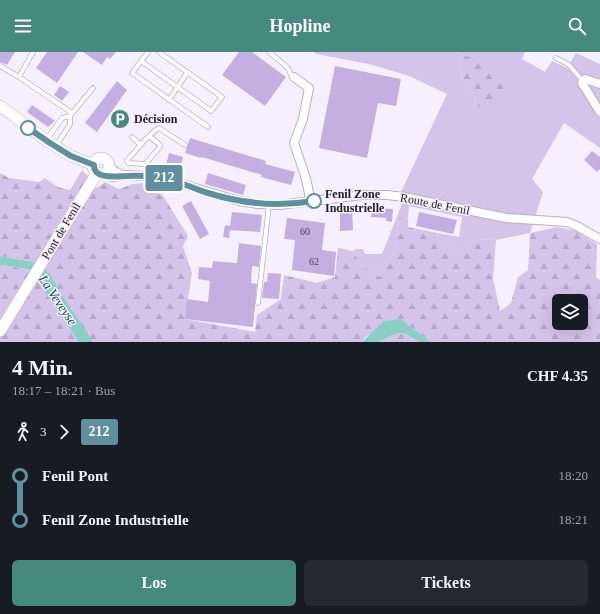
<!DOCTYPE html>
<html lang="de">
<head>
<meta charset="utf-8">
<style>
  body { margin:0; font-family:Georgia,serif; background:#242831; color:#f1f3f6; height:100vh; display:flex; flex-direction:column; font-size:15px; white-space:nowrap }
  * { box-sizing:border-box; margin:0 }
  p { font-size:13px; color:#9ea1a6 }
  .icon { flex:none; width:22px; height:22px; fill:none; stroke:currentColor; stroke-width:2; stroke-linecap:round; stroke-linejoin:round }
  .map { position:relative; height:290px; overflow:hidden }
  .panel { display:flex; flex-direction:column; background:#171b24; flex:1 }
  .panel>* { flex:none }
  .badge { padding:0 8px; border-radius:3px; font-size:14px; line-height:26px }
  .tools { position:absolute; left:552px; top:242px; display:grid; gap:8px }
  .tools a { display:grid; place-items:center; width:36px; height:36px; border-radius:6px; background:#171b24; box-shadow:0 4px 16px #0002; font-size:20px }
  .map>.badge { position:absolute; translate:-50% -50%; box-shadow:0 0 0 2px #fff }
  .legs { display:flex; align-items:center; gap:6px; height:44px; padding:0 12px; font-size:13px }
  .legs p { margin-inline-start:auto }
  .headline { display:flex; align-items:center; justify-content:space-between; height:68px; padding:0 12px }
  h1 { font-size:22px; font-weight:800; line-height:30px }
  .cta { display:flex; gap:8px; margin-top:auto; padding:8px 12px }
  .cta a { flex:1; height:46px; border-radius:6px; background:#45897f; color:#fff; font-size:16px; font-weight:800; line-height:46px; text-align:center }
  .cta a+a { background:#242831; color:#f1f3f6 }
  ul { padding:0 12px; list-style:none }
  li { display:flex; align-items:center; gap:14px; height:44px; font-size:15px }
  li i { display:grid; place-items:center; width:6px; height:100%; margin:0 5px; background:currentColor }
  li i::after { content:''; width:10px; height:10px; margin:-5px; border:3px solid; border-radius:50%; background:#171b24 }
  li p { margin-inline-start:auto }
  li:first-child i { background:linear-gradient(#0000 50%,currentColor 0) }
  li:last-child i { background:linear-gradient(currentColor 50%,#0000 0) }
  header { display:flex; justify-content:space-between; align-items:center; height:52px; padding:0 12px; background:#45897f; color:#fff; font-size:18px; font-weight:800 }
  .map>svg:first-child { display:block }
  .grass { fill:#d4c4e9; fill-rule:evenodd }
  .forest { fill:url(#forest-firs); fill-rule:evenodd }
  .water { fill:#8acfc3 }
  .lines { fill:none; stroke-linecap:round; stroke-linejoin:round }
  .river { stroke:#8acfc3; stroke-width:12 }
  .building { fill:#c4afe0 }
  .lane-casing { stroke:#b7b1c0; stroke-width:5.5 }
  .street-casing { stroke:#b7b1c0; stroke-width:10 }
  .secondary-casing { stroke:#b7b1c0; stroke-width:12 }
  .lane { stroke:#fff; stroke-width:4 }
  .street { stroke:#fff; stroke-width:8 }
  .secondary { stroke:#fff; stroke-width:11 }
  .line-1-casing { stroke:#fff; stroke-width:9 }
  .line-1 { stroke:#608fa0; stroke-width:6 }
  .stop-1-dot { fill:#fff; stroke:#608fa0; stroke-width:2 }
  .labels { text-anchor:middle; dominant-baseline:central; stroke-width:3; stroke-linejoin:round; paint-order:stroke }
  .number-label { font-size:10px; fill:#4b4454 }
  .poi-label { font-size:12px; font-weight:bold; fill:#232126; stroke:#f6efff; text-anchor:start }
  .stop-label { font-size:12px; font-weight:bold; fill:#232126; stroke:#f6efff; text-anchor:start }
  .street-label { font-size:12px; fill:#232126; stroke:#f6efff }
  .water-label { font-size:13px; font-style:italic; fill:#04463e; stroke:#f6efff }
</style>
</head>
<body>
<header><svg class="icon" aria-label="menu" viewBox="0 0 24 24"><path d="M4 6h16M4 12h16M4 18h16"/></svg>Hopline<svg class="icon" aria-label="search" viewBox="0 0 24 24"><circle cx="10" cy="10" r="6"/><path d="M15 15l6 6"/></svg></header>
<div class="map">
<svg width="600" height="290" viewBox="0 0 600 290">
  <defs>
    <pattern id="forest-firs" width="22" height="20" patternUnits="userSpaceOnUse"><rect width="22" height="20" fill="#d4c4e9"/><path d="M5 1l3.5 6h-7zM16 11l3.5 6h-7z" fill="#b6a8c8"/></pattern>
  </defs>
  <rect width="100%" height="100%" fill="#f6efff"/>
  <path class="grass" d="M314,0H525L522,7L545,20L552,9L567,16L576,1L600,12V96L564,71L532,127L543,140L530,181L496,188L479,187L457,199L439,189L437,181L459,185L462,165L409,154L408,167L399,166L396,197L380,225L360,212L353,199L356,197H363L365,202H382L402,152L400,142L447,42L409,24L369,12L316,2ZM462,3L489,13L479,55L462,24L458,7Z"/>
  <g class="forest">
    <path d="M462,3C467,5 473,5 478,7C493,11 508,25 510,41C502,49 491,58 479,55L462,24L458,7Z"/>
    <path d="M82,118L88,124L84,135L93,138L105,130L119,137L133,132L143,131L144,139L162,142L188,184L183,195L192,221L185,267L255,280L257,263L281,247L284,223L317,231L335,225L338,196L353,199L360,212L380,225L396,197L399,166L408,167V175L437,181L439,189L457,199L479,187L496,188L493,227L500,259L511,251L518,225L528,218L530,181L557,175L576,179L597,192L596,226L600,228V290H431L409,274L401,267L365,285L362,290H0V213C10,214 35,217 42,225C45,228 47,235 48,239L60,244L30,209L15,207L0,204V121L9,126L39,130L45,126L58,135L70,138ZM559,249H581V271H559Z"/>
    <polygon points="404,281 419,290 378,290 395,282"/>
  </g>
  <g class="water">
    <path d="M0,204L15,207L30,209L47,219L56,233L60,244L56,247C53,244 49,241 47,237C46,234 45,228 43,225C37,217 10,214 0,213Z"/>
    <polygon points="401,267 409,274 431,290 419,290 404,281 395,282 378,290 362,290 384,269"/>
  </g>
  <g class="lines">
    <polyline class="river" points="48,233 86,290"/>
  </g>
  <g class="building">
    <polygon points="0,0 15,0 7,13 0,10"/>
    <polygon points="47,0 78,0 57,31 36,16"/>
    <polygon points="83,0 116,0 110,7 107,5 102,13"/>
    <polygon points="239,0 252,0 286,25 265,54 222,23"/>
    <polygon points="335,14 401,27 396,54 378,51 367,106 319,96"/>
    <polygon points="117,29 127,38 97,80 85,71"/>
    <polygon points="60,34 69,40 62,49 54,43"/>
    <polygon points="32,53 55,69 48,75 27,60"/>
    <polygon points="190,86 266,109 265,112 295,120 291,133 261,125 262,123 202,105 201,106 185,101"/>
    <polygon points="592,99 600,105 600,117 597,120 584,108"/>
    <polygon points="169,101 183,105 180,117 166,113"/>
    <polygon points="208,121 246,133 243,143 205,132"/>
    <polygon points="191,149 209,182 200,187 182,154"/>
    <polygon points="372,156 393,157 392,170 386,169 386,166 371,165"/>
    <polygon points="340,157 352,157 353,178 340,179"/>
    <polygon points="232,160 262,163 260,180 230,178 229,186 223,185 225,173 230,174"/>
    <polygon points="419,160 457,168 453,182 416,174"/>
    <polygon points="287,166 325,171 322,198 336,200 334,224 292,218 295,188 284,187"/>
    <polygon points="239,191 261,194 259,215 252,214 251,231 257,232 253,275 185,267 187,247 208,250 210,229 198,227 199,215 212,216 213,209 237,211"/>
    <polygon points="268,221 281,222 279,247 262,246 264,230 267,230"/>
  </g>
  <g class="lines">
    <defs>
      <g id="lane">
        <polyline points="33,0 19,25 72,61"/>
        <polyline points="148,0 141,9 211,59 222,45 159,0"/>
        <polyline points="269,0 288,16 291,23 294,25"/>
        <polyline points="556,6 568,12 583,29"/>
        <polyline points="141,9 132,21 208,75"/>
        <polyline points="0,14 19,25"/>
        <polyline points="169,48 187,21"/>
        <path d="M149,84L160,93V95L145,112L128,111L127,108C135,100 150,80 159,76L185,93"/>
        <polyline points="132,85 141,93"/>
        <polyline points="47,87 62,66 70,64"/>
        <polyline points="56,94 70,72 70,64 93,36"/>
        <polyline points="258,251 269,153"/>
      </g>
      <g id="street">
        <path d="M294,25L309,36L303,67L294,91C300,110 309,130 310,150"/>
        <polyline points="600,32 585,27 582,31 600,60"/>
        <polyline points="109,113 114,119 123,123"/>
        <polyline points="102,122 113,125 126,123 159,125 239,149 258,152 279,153 362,143 387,143 404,145 506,166 567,170 577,174 600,187"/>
      </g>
      <g id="secondary">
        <polyline points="0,54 50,91 71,104 94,113"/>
        <circle cx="101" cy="114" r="8"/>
        <polyline points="0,279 97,121"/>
      </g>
    </defs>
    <use href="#lane" class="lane-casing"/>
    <use href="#street" class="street-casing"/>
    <use href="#secondary" class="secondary-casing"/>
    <use href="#lane" class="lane"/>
    <use href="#street" class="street"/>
    <use href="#secondary" class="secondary"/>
  </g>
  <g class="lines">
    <defs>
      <path id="line-1" d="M28,76L50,91L71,104L94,113C93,128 118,124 127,124C137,123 148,124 158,125C175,127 191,136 208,141C243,152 277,155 314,149"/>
    </defs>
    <use href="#line-1" class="line-1-casing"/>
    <use href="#line-1" class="line-1"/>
  </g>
  <defs>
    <symbol id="parking-disc" viewBox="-11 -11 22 22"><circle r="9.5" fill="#45897f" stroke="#f6efff"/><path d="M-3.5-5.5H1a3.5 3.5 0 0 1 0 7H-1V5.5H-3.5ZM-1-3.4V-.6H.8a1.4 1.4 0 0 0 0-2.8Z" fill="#fff"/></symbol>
  </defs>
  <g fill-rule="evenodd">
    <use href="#parking-disc" x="109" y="56" width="22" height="22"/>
  </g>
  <g class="stop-1-dot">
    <circle cx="28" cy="76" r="7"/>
    <circle cx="314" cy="149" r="7"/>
  </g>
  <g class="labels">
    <g class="number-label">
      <text x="305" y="179">60</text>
      <text x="314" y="209">62</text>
    </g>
    <g class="poi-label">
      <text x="134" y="67">Décision</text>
    </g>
    <g class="stop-label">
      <text x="325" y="142">Fenil Zone<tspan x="325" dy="14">Industrielle</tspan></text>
    </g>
    <g class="street-label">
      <text transform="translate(435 152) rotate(11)">Route de Fenil</text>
      <text transform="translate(61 179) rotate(-59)">Pont de Fenil</text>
    </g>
    <g class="water-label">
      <text transform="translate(58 248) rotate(56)">La Veveyse</text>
    </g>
  </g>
</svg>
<div class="tools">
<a><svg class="icon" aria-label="layers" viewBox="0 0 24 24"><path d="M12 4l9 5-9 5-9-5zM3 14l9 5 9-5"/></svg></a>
</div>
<b class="badge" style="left:164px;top:126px;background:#608fa0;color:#fff">212</b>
</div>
<section class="panel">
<div class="headline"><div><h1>4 Min.</h1><p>18:17 – 18:21 · Bus</p></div><b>CHF 4.35</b></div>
<div class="legs"><svg class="icon" aria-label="walk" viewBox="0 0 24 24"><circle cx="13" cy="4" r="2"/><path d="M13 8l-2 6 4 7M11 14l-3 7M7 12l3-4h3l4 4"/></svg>3<svg class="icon" aria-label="forward" viewBox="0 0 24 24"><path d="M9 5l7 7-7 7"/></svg><b class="badge" style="background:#608fa0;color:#fff">212</b></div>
<ul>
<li><i style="color:#608fa0"></i><b>Fenil Pont</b><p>18:20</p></li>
<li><i style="color:#608fa0"></i><b>Fenil Zone Industrielle</b><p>18:21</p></li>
</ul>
<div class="cta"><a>Los</a><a>Tickets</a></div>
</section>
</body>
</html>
